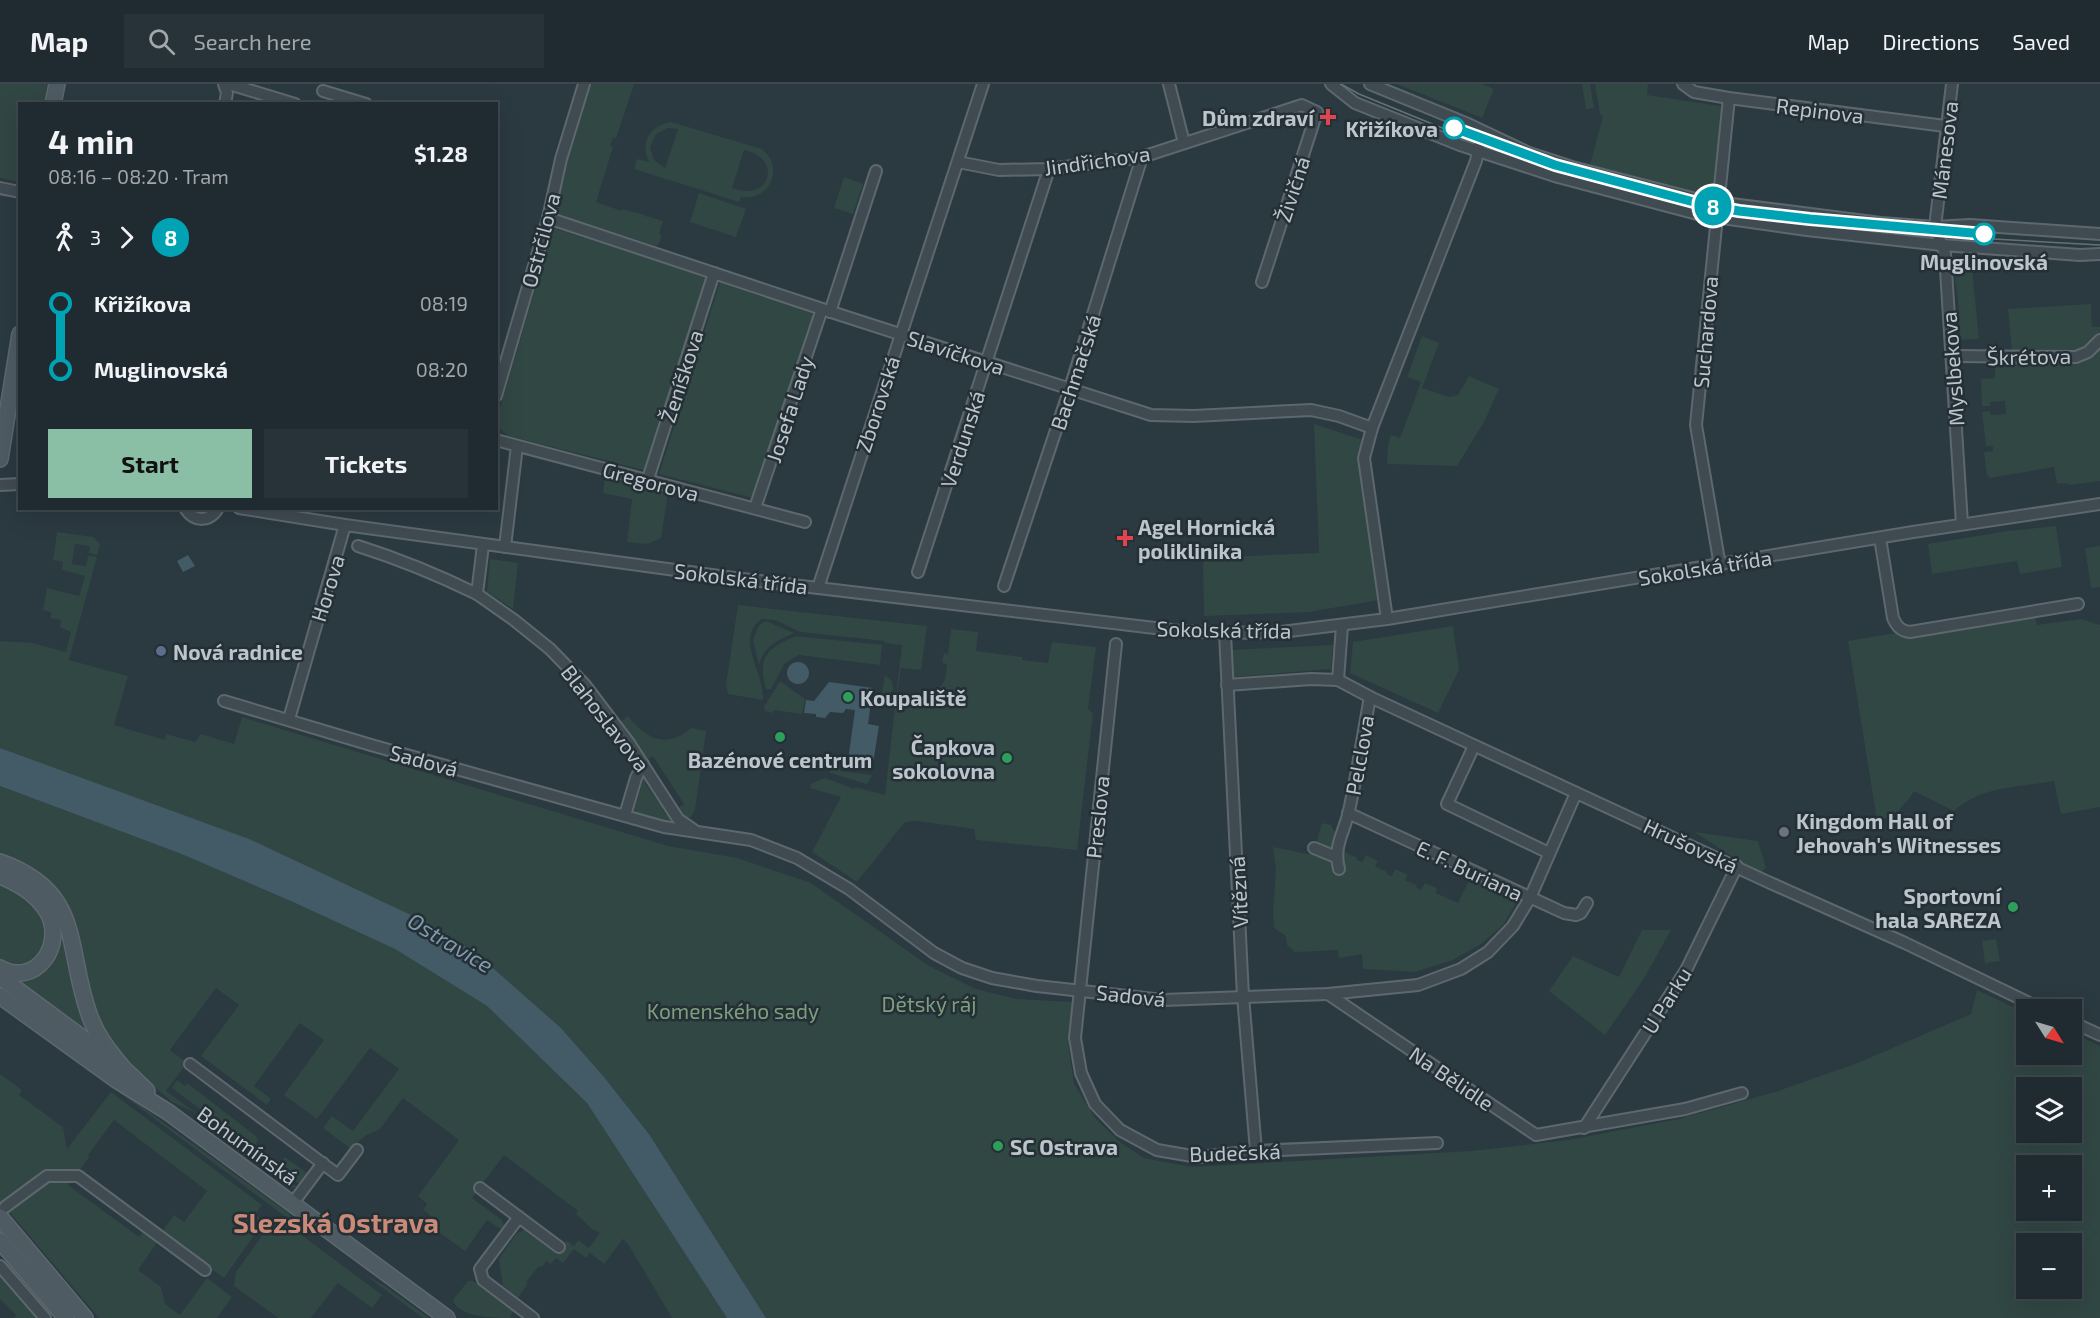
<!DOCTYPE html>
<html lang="en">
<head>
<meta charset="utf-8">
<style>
  body { margin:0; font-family:"Exo 2",sans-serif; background:#283339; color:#f1f3f6; height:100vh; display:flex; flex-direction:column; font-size:22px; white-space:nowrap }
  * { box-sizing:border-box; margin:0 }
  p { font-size:20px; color:#a2a7ab }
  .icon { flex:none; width:33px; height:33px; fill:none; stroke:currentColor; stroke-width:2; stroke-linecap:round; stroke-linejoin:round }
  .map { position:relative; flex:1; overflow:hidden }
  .side { position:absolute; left:18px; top:18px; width:480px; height:408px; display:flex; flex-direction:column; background:#202b31; border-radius:0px; box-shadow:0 6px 24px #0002,0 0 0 2px #3d474d }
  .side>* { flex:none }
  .badge { padding:0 12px; border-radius:20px; font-size:21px; line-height:39px }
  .needle { width:39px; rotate:127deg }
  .buttons { position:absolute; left:2016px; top:915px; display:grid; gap:12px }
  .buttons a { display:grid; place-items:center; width:66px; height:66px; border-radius:0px; background:#202b31; box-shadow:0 6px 24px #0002,0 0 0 2px #3d474d; font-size:30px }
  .map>.badge { position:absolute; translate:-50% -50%; box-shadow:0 0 0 3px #fff }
  .legs { display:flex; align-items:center; gap:9px; height:66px; padding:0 30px; font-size:20px }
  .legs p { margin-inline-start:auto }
  .head { display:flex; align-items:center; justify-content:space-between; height:102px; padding:0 30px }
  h1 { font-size:33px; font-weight:700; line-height:45px }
  .primary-button { display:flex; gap:12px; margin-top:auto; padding:12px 30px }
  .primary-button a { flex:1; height:69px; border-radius:0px; background:#8abfa5; color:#111; font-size:24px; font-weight:700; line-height:69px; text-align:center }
  .primary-button a+a { background:#283339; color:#f1f3f6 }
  ul { padding:0 30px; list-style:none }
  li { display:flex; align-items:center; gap:21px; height:66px; font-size:22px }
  li i { display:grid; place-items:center; width:9px; height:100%; margin:0 8px; background:currentColor }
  li i::after { content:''; width:15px; height:15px; margin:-8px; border:4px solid; border-radius:50%; background:#202b31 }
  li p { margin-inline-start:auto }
  li:first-child i { background:linear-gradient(#0000 50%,currentColor 0) }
  li:last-child i { background:linear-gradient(currentColor 50%,#0000 0) }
  header { display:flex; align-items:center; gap:36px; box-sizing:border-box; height:84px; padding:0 30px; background:#202b31; border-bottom:2px solid #3d474d }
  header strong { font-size:28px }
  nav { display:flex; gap:33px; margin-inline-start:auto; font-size:21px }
  .search { width:420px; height:54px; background:#283339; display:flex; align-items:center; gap:15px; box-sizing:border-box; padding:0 21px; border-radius:0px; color:#a2a7ab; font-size:22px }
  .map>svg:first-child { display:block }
  .green { fill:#314743; fill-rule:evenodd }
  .water { fill:#435b67 }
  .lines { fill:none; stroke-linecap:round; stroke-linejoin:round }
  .street-casing { stroke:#5d686e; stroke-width:14 }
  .secondary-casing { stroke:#5d686e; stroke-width:18 }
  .street { stroke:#3f4a51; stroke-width:10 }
  .secondary { stroke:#4e5b63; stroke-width:15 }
  .tram { stroke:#647179; stroke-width:1.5 }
  .line-1-casing { stroke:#fff; stroke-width:14 }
  .line-1 { stroke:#00a3b4; stroke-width:9 }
  .health-dot { fill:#e0444e; stroke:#242f36; stroke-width:2 }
  .stop-1-dot { fill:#fff; stroke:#00a3b4; stroke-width:3 }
  .service-dot { fill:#5c6f8a; stroke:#242f36; stroke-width:2 }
  .leisure-dot { fill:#2e9e5b; stroke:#242f36; stroke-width:2 }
  .worship-dot { fill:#6b7280; stroke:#242f36; stroke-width:2 }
  .labels { text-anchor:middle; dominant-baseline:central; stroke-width:5; stroke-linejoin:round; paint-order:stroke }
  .street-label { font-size:21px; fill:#bcc5cb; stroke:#242f36 }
  .poi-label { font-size:21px; font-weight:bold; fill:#bcc5cb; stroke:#242f36; text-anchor:start }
  .stop-label { font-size:21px; font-weight:bold; fill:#bcc5cb; stroke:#242f36; text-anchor:end }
  .park-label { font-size:21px; fill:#7e9e7e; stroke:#242f36 }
  .water-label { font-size:22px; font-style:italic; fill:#819baa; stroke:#242f36 }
  .district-label { font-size:27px; font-weight:bold; fill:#ca8a78; stroke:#242f36 }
</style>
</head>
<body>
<header>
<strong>Map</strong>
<div class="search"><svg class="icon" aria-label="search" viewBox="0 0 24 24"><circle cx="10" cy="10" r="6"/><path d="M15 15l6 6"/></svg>Search here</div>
<nav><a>Map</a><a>Directions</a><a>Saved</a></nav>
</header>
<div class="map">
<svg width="2100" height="1234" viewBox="0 0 2100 1234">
  <rect width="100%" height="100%" fill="#2b3941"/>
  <g class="green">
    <polygon points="0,0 47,0 44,19 20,20 19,98 0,94"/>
    <polygon points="589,0 634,0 616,54 613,54 610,62 613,63 596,118 622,127 623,125 645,131 644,133 647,132 663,137 659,150 662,151 659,160 656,162 555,129 568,66"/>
    <polygon points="1397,0 1482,0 1494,5 1482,34"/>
    <polygon points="1582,0 1590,0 1594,24 1586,25"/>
    <polygon points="1595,0 1648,0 1647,11 1727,23 1717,114 1590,81 1603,33 1600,30"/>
    <path d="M671,38L762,65C785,84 770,117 741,113L739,118L634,85L637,75L649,78C640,59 649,42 671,38ZM668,44L678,45L665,84L654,76L650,63L656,50ZM744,66C783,74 771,119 732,104Z"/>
    <polygon points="844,93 863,100 853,130 834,124"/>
    <polygon points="699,109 746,125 736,153 690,138"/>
    <path d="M553,144L707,193L644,386L509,352C501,348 499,343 497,335Z"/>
    <polygon points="1952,173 1971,174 1979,255 1960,256 1958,216"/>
    <polygon points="720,198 813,230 753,414 659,390"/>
    <polygon points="2091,220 2092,243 2100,243 2100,397 2068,401 2067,399 2057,400 2054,383 1990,394 1987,391 1984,368 1993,367 1993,362 1986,362 1982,328 1990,327 1991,331 2006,330 2005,317 1990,318 1990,322 1982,322 1981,295 1995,294 1995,279 2013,278 2008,225"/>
    <polygon points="1422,252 1439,259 1422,304 1449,313 1458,311 1469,292 1499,305 1484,338 1457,382 1387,380 1388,361 1391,351 1400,354 1421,298 1407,293"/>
    <polygon points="1314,340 1363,356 1358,374 1379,516 1309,528 1204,532 1203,474 1319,469"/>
    <polygon points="605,394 668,409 661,454 647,460 627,458 632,415 603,409"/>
    <polygon points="2056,442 2062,483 2020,490 2017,477 1932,490 1928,460 2008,447"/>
    <path d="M57,448L94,453L100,461L97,471L89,469L90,462L75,460L72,480L86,482L88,472L97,473L69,576L128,592L114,641L165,656L166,650L195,658L201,650L234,660L242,633L668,762L737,774L811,799L929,882L976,905L1017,915L1073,918L1068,959L1074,1000L1096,1035L1120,1058L1144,1074L1192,1083L1471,1067L1568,1056L1679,1035L1775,1008L1860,978L1971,930L1977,906L2026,929V970H2072V949L2100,962V1234H766L649,1050L604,993L561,944L477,870L430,840L0,664V557L32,559L66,568L71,548L60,543L61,536L51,534V528L43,526L47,504L79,512L85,492L62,486L63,478L53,476ZM2026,1004H2072V1048H2026ZM2026,1082H2072V1126H2026ZM2026,1160H2072V1204H2026Z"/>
    <polygon points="2100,462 2100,503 2091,504 2085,464"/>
    <polygon points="490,475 518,479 513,525 487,508"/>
    <path d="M738,521L927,542L921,586L901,584L896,619L933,623L937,608L945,596L947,580L942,579L944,569L948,570L951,545L978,548L976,567L1022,573V576L1048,579L1052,558L1096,563L1088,625L1093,629L1077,766L976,756L974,745L917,737L905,738L857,798L812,768L841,713L810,704L811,700L825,694L854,705L855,703L885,711L902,561L885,559V557L800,548L775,536L762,535C734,554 764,588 763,614L762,616L728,610L726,601Z"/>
    <path d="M2035,532L2037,541L2081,535L2100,541V723L2061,730L2054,697C2022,703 1980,702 1954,727L1914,707C1909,718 1899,723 1894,734L1877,736L1848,557L1889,550Z"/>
    <path d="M766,537L794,549C778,556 764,562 759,581L753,555L759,541Z"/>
    <polygon points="1453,542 1459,586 1438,629 1350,589 1353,558"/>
    <path d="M796,552L882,561L880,581L799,571L785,579L771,605H766C757,573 767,564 796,552Z"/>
    <polygon points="1333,561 1331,585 1232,593 1231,566"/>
    <polygon points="885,591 892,597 893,604 890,611 881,614"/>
    <polygon points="780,597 805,615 802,630 773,626 773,629 765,627 764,623"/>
    <path d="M628,632C646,654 665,666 691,644L706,647L695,726L691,733H684L677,725L684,720L653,672L645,677L621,638Z"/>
    <polygon points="830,681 840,681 840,687 872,691 872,692 867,700 830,689"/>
    <polygon points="644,694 648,696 645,699 659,719 664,721 662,724 666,731 670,731 670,736 668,739 633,729"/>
    <polygon points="0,702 179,769 293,818 395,865 487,922 587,1019 727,1234 672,1234 628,1160 623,1155 604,1180 590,1169 586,1174 574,1165 563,1179 556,1174 551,1180 546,1177 543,1182 538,1183 527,1197 527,1201 518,1214 503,1202 499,1175 517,1149 525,1146 556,1169 564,1158 568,1157 574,1162 578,1156 589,1164 600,1149 592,1145 576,1130 578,1127 504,1071 472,1114 502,1136 504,1141 501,1145 487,1136 465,1167 425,1138 430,1131 423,1126 427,1120 418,1112 459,1056 403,1014 380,1045 365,1052 351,1065 323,1044 332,1032 353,1047 399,985 370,964 317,1035 284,1011 324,956 300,939 254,1002 271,1015 267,1021 201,972 239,921 216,904 170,966 187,979 166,1007 196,1029 172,1018 127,979 100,940 90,918 75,848 6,772 0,771"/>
    <polygon points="1322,739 1331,741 1345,768 1357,774 1357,776 1362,778 1366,771 1378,777 1375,782 1387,788 1387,790 1392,792 1395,785 1408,791 1405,796 1417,801 1416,803 1421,806 1425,799 1437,804 1436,809 1458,819 1472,791 1519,814 1503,841 1481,860 1453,876 1415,888 1363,885 1362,870 1339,874 1338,866 1295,868 1287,861 1286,852 1274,844 1273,828 1276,785 1273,763 1313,771"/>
    <path d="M1694,748L1758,757L1766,784L1761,788C1737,777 1717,762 1694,748Z"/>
    <path d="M0,796C35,815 48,828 44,869L22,885L0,879Z"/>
    <polygon points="60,837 94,952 18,896 25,895"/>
    <polygon points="1642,846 1671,846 1643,896 1605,951 1549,907 1573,872 1619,893"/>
    <polygon points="1996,855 2000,877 1985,879 1982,857"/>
    <polygon points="0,990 22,1006 19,1011 63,1043 67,1065 111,1008 262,1121 255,1131 264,1137 224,1194 161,1149 174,1131 184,1138 207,1107 114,1036 88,1071 90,1072 68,1101 139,1153 144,1147 155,1156 156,1160 138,1186 161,1203 165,1220 180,1231 207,1194 232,1213 217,1234 99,1234 0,1117"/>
    <polygon points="177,996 185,1002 187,999 256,1052 258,1058 252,1062 248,1061 172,1004"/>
    <polygon points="116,1004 287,1128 302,1145 116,1006"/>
    <polygon points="285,1073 307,1089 300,1100 277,1083"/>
    <polygon points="257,1074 260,1076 297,1103 288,1104"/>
    <polygon points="283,1137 382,1211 372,1224 338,1199 311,1234 278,1234 234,1202 236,1188 268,1143"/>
    <polygon points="0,1190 37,1234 14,1234 16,1231 0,1215"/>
    <polygon points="364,1190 385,1202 429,1234 423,1234"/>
    <path d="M468,1197H473L514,1226L510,1232L513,1234C495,1234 459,1234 453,1216Z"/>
  </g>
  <g class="water">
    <polygon points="188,471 195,482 183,488 177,477"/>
    <circle cx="798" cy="589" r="11"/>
    <polygon points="829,598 873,604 868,640 879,642 873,679 848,676 855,626 846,625 843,629 830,628 825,634 816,633 816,630 804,629 806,616 814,617"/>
    <polygon points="0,664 249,755 430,840 477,870 561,944 604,993 649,1050 766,1234 727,1234 587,1019 487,922 395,865 293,818 179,769 0,702"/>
  </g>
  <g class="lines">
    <defs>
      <g id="street">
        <polyline points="224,0 227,9 225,20"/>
        <polyline points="229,0 295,20"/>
        <polyline points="1169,0 1184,59"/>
        <polyline points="1331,0 1355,19 1460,61 1558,93 1701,131 1807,146 1942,161 2080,171 2100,170"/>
        <polyline points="1370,0 1468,40 1529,69 1572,83 1700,116 1881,139 1935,143 1970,141 2100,150"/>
        <polyline points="1683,0 1694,8 1729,14 1945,42"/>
        <polyline points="1952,0 1935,143 1945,170 1962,440"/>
        <polyline points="323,7 366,20"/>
        <polyline points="958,78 999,86 1049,85 1142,73 1302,21 1317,28 1262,198"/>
        <polyline points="0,104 20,108"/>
        <polyline points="548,134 822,225 1151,331 1194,332 1311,326 1339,332 1372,344"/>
        <polyline points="830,228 876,87"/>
        <polyline points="1952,272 2076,273 2088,268 2100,256"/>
        <polyline points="496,312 548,134 561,75 584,0"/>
        <polyline points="496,356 805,438"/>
        <polyline points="648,395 714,189"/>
        <polyline points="0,401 20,400"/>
        <path d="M185,424C194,439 210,438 218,424"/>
        <polyline points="239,424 345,441 734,494 1180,547 1225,549 1281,548 1387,535 1913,448 2100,420"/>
        <polyline points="755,424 822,225"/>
        <path d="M1880,454L1893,534C1897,543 1901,547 1910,548L2078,520"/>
        <polyline points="483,461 477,510 514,536 550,565 585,601 629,659 678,735 694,746"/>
        <path d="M358,462C399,475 438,491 477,510"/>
        <polyline points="505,463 517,362"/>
        <polyline points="1720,482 1696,341 1729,14"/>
        <polyline points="918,488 1049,85"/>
        <polyline points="1004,502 1070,304 1142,73"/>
        <polyline points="818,504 983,0"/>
        <polyline points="1387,535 1364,374 1372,344 1476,77 1480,57"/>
        <polyline points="1225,549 1243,912 1256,1067"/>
        <polyline points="1116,560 1075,954 1081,989 1095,1020 1120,1046 1157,1066 1198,1073 1256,1067 1437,1059"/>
        <polyline points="1338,596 1342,542"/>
        <polyline points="1227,601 1311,595 1338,596 1370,613 1766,797 1905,859 2044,926"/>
        <polyline points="224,617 371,661 664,743 751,756 797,774 849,805 934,869 962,884 992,894 1037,902 1163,916 1328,910 1418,901 1461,885 1488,868 1513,842 1530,814 1576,709"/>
        <polyline points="289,635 345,441"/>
        <polyline points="1474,662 1447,720 1549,769"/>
        <polyline points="1348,729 1564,829 1576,831 1581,829 1587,819"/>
        <polyline points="625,731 636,694 643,680"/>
        <polyline points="1314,764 1336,773"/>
        <path d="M1339,785C1333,762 1344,749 1349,727C1357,690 1363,651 1370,613"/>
        <polyline points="1328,910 1536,1051 1685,1025 1742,1009"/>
        <polyline points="2072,938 2100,951"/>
        <polyline points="190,980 338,1091 357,1066"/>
        <polyline points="1584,1044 1686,886 1737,782"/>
        <polyline points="480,1104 559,1163"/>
        <polyline points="293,1119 323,1079"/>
        <polyline points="5,1123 47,1092 78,1092 205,1186"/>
        <polyline points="519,1133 480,1185 483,1196 533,1234"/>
        <polyline points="0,1182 45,1234"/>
      </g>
      <g id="secondary">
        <polyline points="53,20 57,0"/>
        <polyline points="0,375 20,250"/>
        <path d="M0,778C84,808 65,863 89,930C96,951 109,967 123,984"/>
        <path d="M0,792C18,799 38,811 48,829C65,861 36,904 0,884"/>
        <polyline points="0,893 123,984 147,1007"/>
        <polyline points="0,912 115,995 168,1028 447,1234"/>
        <polyline points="0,1133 85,1234"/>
        <polyline points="0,1157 66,1234"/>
      </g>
    </defs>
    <use href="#street" class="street-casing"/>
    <use href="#secondary" class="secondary-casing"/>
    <use href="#street" class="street"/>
    <use href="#secondary" class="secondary"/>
    <polyline class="tram" points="1341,0 1359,10 1452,48 1537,80 1704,125 1779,136 1939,152 2100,161"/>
  </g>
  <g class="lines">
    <defs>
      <polyline id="line-1" points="1454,44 1555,81 1705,121 1739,127 1810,135 1984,150"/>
    </defs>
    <use href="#line-1" class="line-1-casing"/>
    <use href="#line-1" class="line-1"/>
  </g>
  <g class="health-dot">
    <path d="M1325 24h6v6h6v6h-6v6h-6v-6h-6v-6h6z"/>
    <path d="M1122 445h6v6h6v6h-6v6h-6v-6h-6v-6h6z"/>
  </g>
  <g class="stop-1-dot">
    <circle cx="1454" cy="44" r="10"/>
    <circle cx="1984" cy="150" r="10"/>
  </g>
  <circle class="service-dot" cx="161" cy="567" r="6"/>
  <g class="leisure-dot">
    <circle cx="848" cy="613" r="6"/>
    <circle cx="780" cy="653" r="6"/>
    <circle cx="1007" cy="674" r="6"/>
    <circle cx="2013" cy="823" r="6"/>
    <circle cx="998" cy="1062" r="6"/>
  </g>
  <circle class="worship-dot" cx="1784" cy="748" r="6"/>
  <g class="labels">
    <g class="street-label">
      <text transform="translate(1820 26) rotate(7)">Repinova</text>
      <text transform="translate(1944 66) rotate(-83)">Mánesova</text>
      <text transform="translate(1097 76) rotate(-8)">Jindřichova</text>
      <text transform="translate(1292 105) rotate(-72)">Živičná</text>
      <text transform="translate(540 156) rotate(-75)">Ostrčilova</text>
      <text transform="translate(1705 248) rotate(-85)">Suchardova</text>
      <text transform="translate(956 268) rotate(18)">Slavíčkova</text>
      <text transform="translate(2029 272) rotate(-1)">Škrétova</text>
      <text transform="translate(1952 285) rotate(-94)">Myslbekova</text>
      <text transform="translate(1075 288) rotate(-72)">Bachmačská</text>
      <text transform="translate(681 292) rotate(-72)">Ženíškova</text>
      <text transform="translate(877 320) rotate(-72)">Zborovská</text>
      <text transform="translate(789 325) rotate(-72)">Josefa Lady</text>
      <text transform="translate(962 355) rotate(-72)">Verdunská</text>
      <text transform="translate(651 397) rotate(15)">Gregorova</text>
      <text transform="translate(1705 483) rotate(-9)">Sokolská třída</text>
      <text transform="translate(741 494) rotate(7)">Sokolská třída</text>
      <text transform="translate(327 504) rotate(-73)">Horova</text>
      <text transform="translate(1224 545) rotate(1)">Sokolská třída</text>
      <text transform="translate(606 634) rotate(52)">Blahoslavova</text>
      <text transform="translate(1359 671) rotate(-80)">Pelclova</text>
      <text transform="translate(424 676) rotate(15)">Sadová</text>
      <text transform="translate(1097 733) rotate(-84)">Preslova</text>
      <text transform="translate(1691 761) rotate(25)">Hrušovská</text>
      <text transform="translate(1470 786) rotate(25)">E. F. Buriana</text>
      <text transform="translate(1238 808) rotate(-93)">Vítězná</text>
      <text transform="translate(1131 911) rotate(6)">Sadová</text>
      <text transform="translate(1666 916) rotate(-58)">U Parku</text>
      <text transform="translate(1452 994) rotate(34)">Na Bělidle</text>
      <text transform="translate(248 1061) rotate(36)">Bohumínská</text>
      <text transform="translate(1235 1068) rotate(-2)">Budečská</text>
    </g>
    <g class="poi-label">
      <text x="1314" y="33" text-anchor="end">Dům zdraví</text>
      <text x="1138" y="442">Agel Hornická<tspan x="1138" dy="24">poliklinika</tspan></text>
      <text x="173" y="567">Nová radnice</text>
      <text x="860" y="613">Koupaliště</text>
      <text x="995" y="662" text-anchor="end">Čapkova<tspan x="995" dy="24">sokolovna</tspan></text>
      <text x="780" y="675" text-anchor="middle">Bazénové centrum</text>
      <text x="1796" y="736">Kingdom Hall of<tspan x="1796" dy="24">Jehovah's Witnesses</tspan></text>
      <text x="2001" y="811" text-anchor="end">Sportovní<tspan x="2001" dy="24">hala SAREZA</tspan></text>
      <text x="1010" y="1062">SC Ostrava</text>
    </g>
    <g class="stop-label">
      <text x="1438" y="44">Křižíkova</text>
      <text x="1984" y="177" text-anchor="middle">Muglinovská</text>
    </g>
    <g class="park-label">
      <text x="929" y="919">Dětský ráj</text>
      <text x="733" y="926">Komenského sady</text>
    </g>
    <g class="water-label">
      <text transform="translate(451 858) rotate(31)">Ostravice</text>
    </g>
    <g class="district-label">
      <text x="336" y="1138">Slezská Ostrava</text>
    </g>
  </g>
</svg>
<div class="buttons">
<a><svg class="needle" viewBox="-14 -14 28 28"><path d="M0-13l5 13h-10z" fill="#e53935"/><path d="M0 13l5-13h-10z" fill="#a2a7ab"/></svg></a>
<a><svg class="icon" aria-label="layers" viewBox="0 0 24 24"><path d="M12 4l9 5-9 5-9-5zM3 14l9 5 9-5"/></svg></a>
<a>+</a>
<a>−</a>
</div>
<b class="badge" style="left:1713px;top:122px;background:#00a3b4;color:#fff">8</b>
<section class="side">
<div class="head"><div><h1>4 min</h1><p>08:16 – 08:20 · Tram</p></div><b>$1.28</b></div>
<div class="legs"><svg class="icon" aria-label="walk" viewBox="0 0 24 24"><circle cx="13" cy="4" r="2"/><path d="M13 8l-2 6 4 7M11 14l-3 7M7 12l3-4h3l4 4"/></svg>3<svg class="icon" aria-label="forward" viewBox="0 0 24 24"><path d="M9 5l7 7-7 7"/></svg><b class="badge" style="background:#00a3b4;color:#fff">8</b></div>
<ul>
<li><i style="color:#00a3b4"></i><b>Křižíkova</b><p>08:19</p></li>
<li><i style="color:#00a3b4"></i><b>Muglinovská</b><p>08:20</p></li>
</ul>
<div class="primary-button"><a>Start</a><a>Tickets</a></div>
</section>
</div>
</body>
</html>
